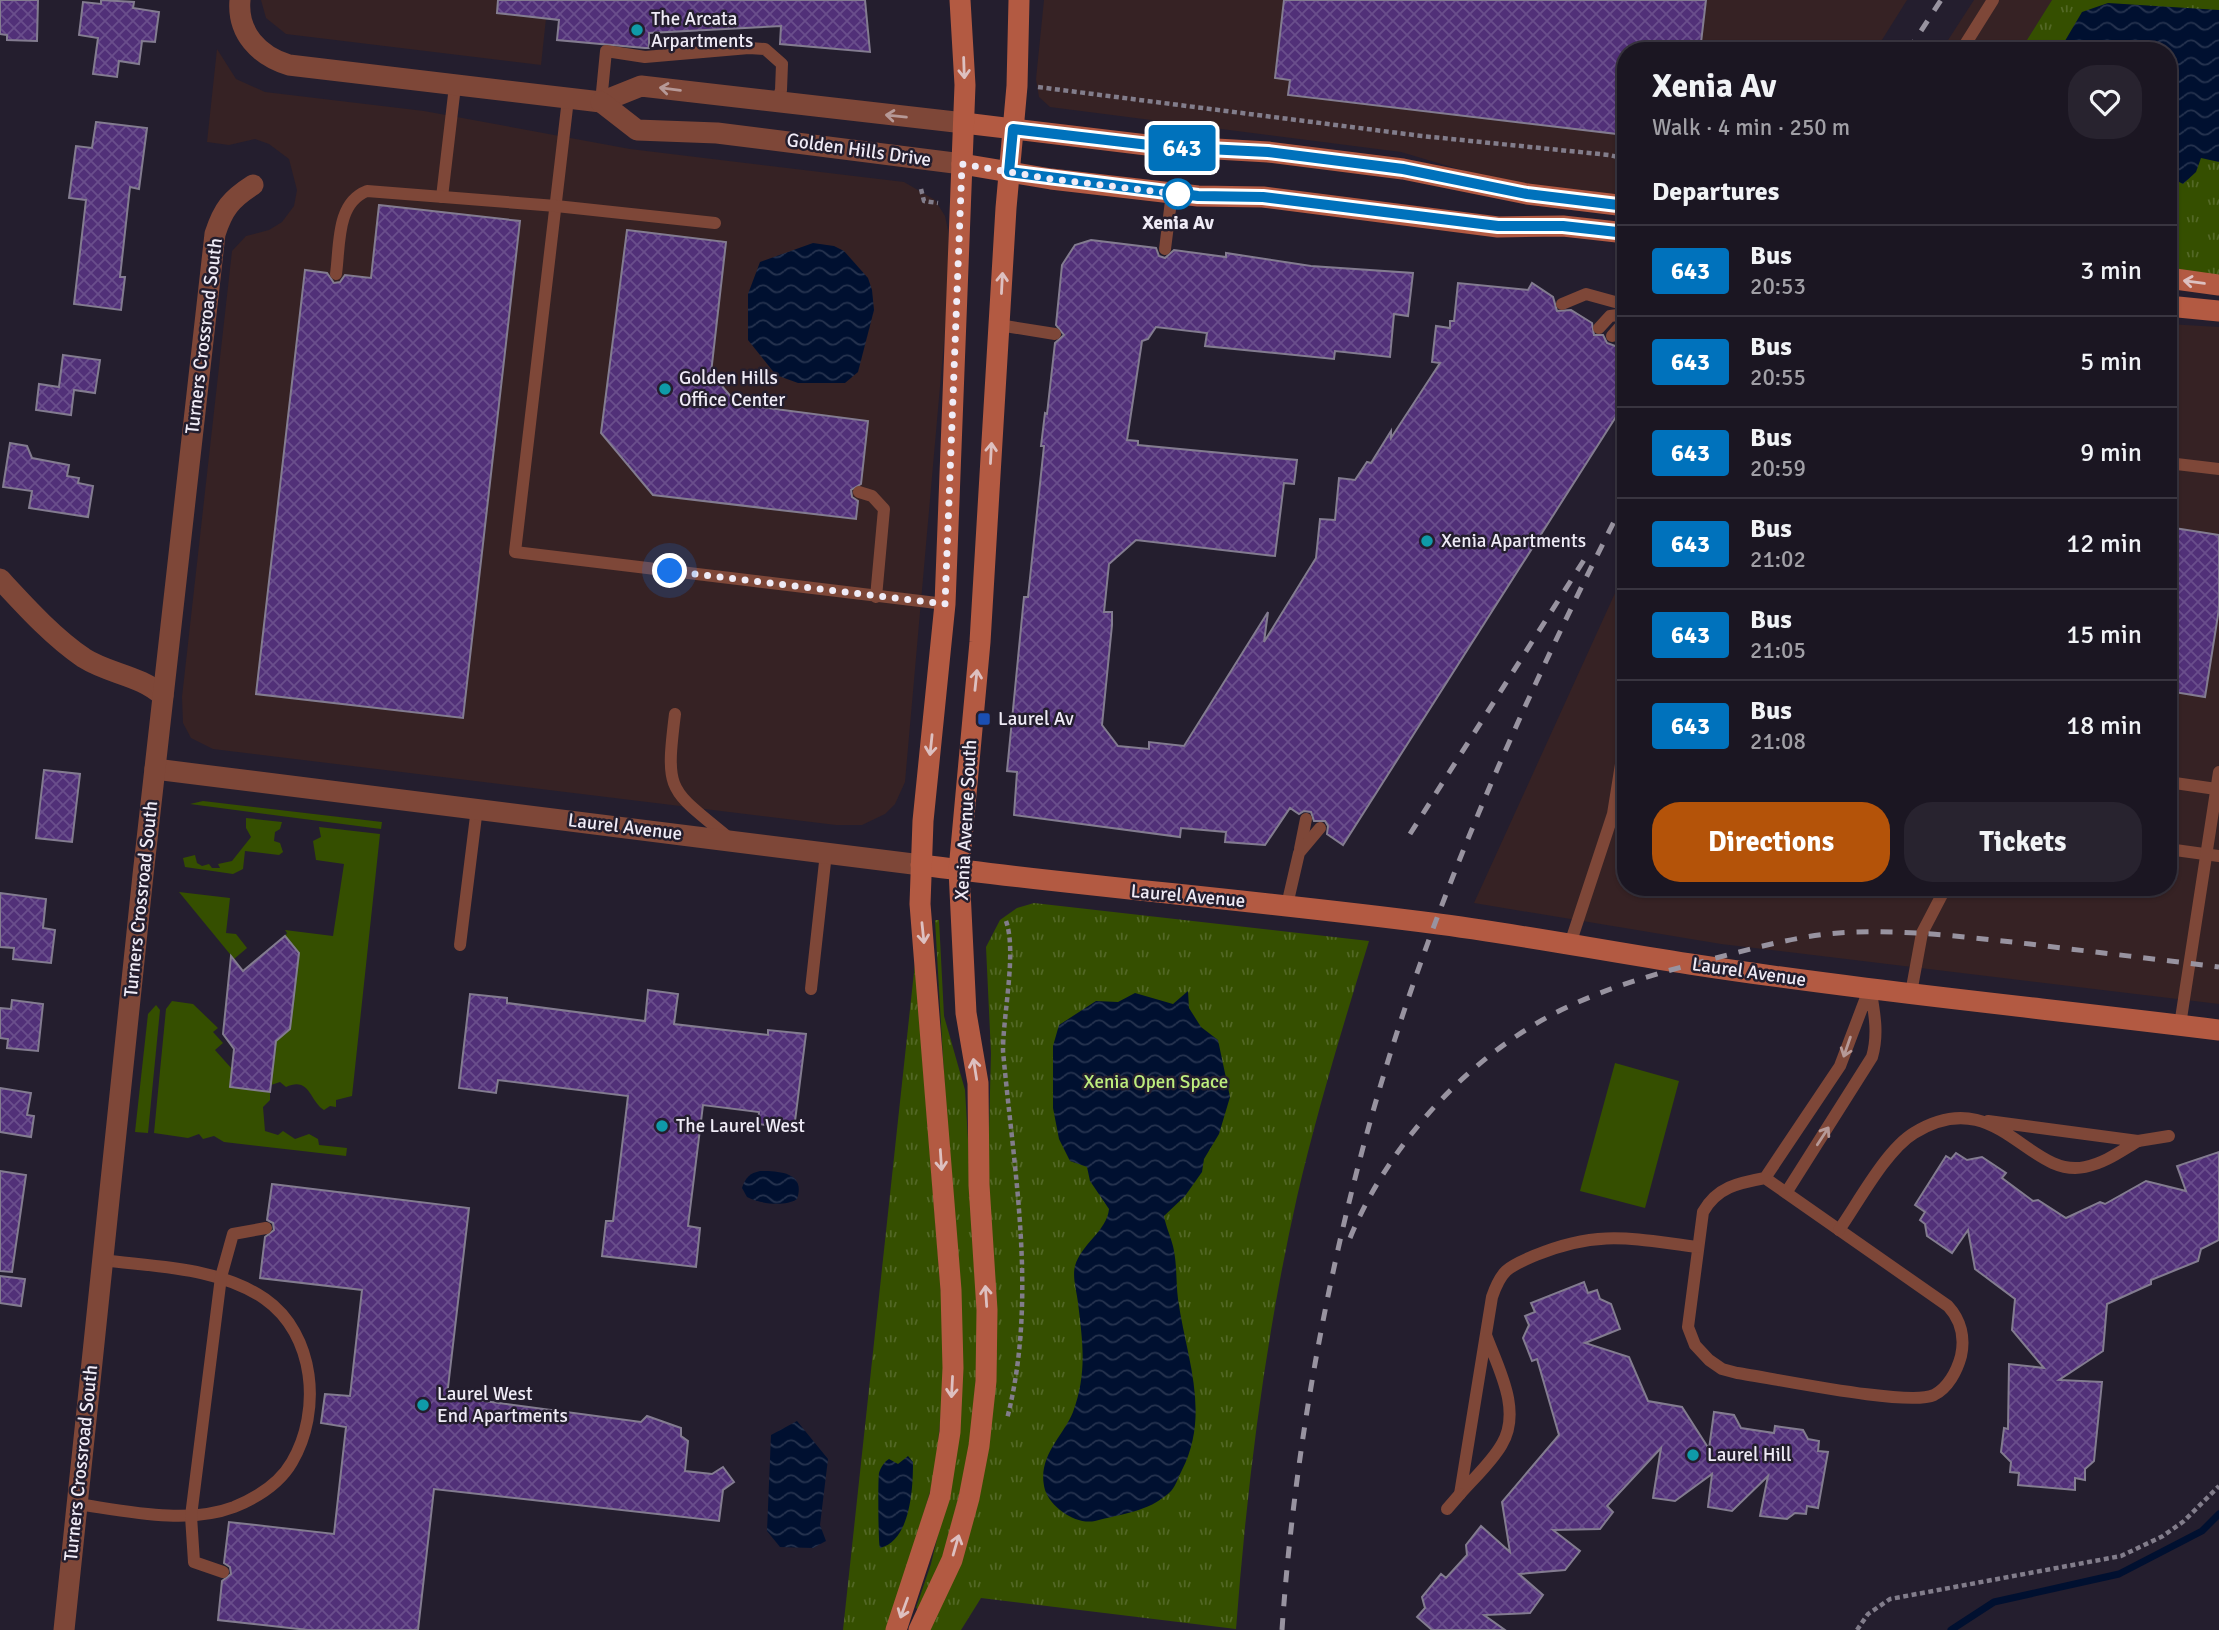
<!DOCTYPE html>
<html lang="en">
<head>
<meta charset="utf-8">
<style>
  body { margin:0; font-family:Signika,sans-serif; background:#28232f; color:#f1f3f6; height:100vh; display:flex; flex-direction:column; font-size:26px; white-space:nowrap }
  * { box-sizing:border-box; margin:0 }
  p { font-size:23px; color:#a09fa5 }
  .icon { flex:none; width:38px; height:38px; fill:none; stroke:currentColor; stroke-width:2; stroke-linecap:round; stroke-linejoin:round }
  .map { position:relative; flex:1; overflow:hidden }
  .sheet { position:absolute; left:1617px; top:42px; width:560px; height:854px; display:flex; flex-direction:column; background:#1b1622; border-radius:28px; box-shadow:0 2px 5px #0004,0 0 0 2px #393540 }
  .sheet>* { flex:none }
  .badge { padding:0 14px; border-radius:5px; font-size:24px; line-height:46px }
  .you { position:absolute; width:35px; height:35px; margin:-18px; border:5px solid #fff; border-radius:50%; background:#1a73e8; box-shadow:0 0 0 10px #1a73e833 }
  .map>.badge { position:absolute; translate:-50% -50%; box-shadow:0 0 0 4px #fff }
  h2 { padding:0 35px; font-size:26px; line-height:63px }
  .round { display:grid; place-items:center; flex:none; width:74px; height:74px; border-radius:28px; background:#28232f }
  .summary { display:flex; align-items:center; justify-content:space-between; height:119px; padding:0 35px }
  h1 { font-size:33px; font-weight:800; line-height:52px }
  .button { display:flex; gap:14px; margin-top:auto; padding:14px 35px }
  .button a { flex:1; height:80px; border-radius:28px; background:#b45309; color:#fff; font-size:28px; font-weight:800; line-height:80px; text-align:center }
  .button a+a { background:#28232f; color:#f1f3f6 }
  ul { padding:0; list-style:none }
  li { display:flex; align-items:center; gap:21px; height:91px; padding:0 35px; border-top:2px solid #393540 }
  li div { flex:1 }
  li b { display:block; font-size:26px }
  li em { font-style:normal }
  li .badge { min-width:77px; font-weight:700; text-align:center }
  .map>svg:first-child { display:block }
  .commercial { fill:#362224 }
  .grass { fill:#354f00 }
  .park { fill:url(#park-tufts) }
  .water { fill:url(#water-waves) }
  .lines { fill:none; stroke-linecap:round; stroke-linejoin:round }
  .stream { stroke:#001030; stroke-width:7 }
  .building { fill:url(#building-cross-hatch); stroke:#837c90; stroke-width:2 }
  .path { stroke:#827d8b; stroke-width:4.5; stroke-dasharray:5 3.5; stroke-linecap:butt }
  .lane { stroke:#7e4738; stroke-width:12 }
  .street { stroke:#7e4738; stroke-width:21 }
  .secondary { stroke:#b35a42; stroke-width:21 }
  .rail { stroke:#9893a0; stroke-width:5; stroke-dasharray:12 12; stroke-linecap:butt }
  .oneway { stroke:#ddc0c0 }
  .oneway2 { stroke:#b69997 }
  .line-casing { stroke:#fff; stroke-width:16 }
  .line { stroke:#0072bc; stroke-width:10 }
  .walk { stroke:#efebf6; stroke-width:7; stroke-dasharray:0 12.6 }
  .culture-dot { fill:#0f9aa8; stroke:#241e2e; stroke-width:2.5 }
  .stop-dot { fill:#fff; stroke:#0072bc; stroke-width:3.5 }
  .transit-dot { fill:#1a4fb4; stroke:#241e2e; stroke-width:2.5 }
  .labels { text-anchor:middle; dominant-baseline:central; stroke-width:5; stroke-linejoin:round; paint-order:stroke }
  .poi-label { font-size:19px; fill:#efebf6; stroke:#241e2e; text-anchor:start }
  .street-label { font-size:19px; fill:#efebf6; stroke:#241e2e }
  .stop-label { font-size:19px; font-weight:bold; fill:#efebf6; stroke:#241e2e }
  .park-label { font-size:19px; fill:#beed7e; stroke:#241e2e }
</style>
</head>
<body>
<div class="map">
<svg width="2219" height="1630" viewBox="0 0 2219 1630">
  <defs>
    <pattern id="park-tufts" width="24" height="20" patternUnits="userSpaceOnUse" patternTransform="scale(1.75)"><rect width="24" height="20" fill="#354f00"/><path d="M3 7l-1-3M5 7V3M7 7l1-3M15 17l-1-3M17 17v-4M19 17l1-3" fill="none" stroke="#536826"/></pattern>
    <pattern id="water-waves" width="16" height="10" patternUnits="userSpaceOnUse" patternTransform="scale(1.75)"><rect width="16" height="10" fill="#001030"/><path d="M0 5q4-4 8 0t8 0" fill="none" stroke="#26334f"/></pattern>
    <pattern id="building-cross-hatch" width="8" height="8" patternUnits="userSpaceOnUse" patternTransform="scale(1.75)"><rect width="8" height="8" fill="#513078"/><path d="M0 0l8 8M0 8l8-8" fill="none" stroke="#6a4e8c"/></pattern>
  </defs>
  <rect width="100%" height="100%" fill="#241e2e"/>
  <g class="commercial">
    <polygon points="261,0 548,0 541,65 286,34 266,18"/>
    <polygon points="1044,0 1907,0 1875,51 1626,51 1626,197 1544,188 1482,176 1401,152 1050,107 1039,97 1036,79"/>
    <polygon points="1974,0 2052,0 2020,51 1941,51"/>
    <polygon points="217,49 236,79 265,92 424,111 630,149 904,182 935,200 945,216 948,230 949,285 905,782 895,804 885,814 862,825 836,825 213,749 191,738 183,723 182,697 232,251 246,236 269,230 282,222 294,206 297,190 289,159 269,144 255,139 229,145 207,142"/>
    <polygon points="2168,324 2219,327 2219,1004 1721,944 1474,903 1626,569 1626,887 2168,887"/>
  </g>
  <g class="grass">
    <polygon points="203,801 382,822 381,829 190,804"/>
    <polygon points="246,818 282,822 280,829 275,832 274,841 280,843 283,852 279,855 245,851 243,869 233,874 185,867 183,858 195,855 197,863 202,866 209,864 212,868 220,868 218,864 232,861 251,837 246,828"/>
    <path d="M319,827L380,834L352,1096L336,1100V1107L330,1106L324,1110C310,1102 310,1076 286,1087L280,1082L271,1085L276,1041L290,1029L299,953L285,936L287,933L285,930L333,936L344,864L316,860L313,841L321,837Z"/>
    <polygon points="179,892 230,898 226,933 236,934 247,948 234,959"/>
    <polygon points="172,1001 193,1004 218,1028 213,1032 223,1043 215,1050 232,1069 230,1087 270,1092 270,1100 263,1107 265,1131 278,1135 283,1131 295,1139 309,1134 318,1139 319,1145 347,1148 346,1156 224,1142 214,1136 203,1139 199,1134 188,1138 154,1133 166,1009"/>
    <polygon points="156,1005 160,1010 148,1133 135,1132 148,1014"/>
    <polygon points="1615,1063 1679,1081 1645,1208 1580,1191"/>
  </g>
  <g class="park">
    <polygon points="2052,0 2219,0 2219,276 2168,269 2168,51 2020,51"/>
    <path d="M1034,903L1369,941C1343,1026 1317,1111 1297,1197C1265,1339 1247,1484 1236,1629L981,1598L961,1630H930L968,1535L988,1171L991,1053L986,947L1000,920L1017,908Z"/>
    <polygon points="935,920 939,920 944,1016 965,1090 980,1338 968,1461 944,1554 921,1611 916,1608 931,1564 949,1489 948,1144"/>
    <polygon points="915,963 944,1331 945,1370 935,1475 889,1630 843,1630"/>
  </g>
  <g class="water">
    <polygon points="2108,3 2219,10 2219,162 2201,158 2196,172 2183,184 2168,176 2168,51 2059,51 2082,12"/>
    <polygon points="813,243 834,246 844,251 868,278 872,290 874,310 858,372 845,383 798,383 776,375 748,340 748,294 760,262"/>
    <path d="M1188,991L1189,1008L1201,1027L1218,1040L1230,1097L1219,1134L1204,1159L1202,1172L1185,1196L1164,1216C1166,1228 1172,1239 1174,1251C1177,1267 1176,1283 1178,1299C1186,1357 1211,1413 1182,1470C1178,1478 1175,1488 1169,1493C1148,1512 1121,1514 1095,1521C1076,1525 1051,1508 1045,1490C1036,1457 1063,1437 1073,1412C1087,1374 1083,1344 1078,1303C1077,1292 1072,1277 1075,1266C1081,1244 1107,1231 1109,1209L1090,1181L1087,1167L1070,1161L1059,1139L1053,1108V1046L1059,1025L1096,1001L1118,1002L1135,993L1173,1004Z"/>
    <path d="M760,1171C779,1171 806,1172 797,1199C785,1207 760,1204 747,1197L742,1188C745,1178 750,1173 760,1171Z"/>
    <polygon points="797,1421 828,1459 820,1525 826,1541 813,1548 780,1547 767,1531 771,1435"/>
    <path d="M908,1456L913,1462C913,1488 911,1540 880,1548C878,1544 878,1477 879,1473C881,1467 884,1462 889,1459L898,1464Z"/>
  </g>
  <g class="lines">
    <polyline class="stream" points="1951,1630 1994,1602 2119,1574 2202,1531 2219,1514"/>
  </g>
  <g class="building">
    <polygon points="0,0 38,0 37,41 7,40 7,35 0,34"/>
    <polygon points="101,0 134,2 133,8 159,12 155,42 142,41 139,64 119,61 117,77 93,74 98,38 79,35 83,2 101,4"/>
    <polygon points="498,0 865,0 870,52 780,44 781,26 649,33 649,48 645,48 557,40 559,20 497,13"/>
    <polygon points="1284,0 1706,0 1700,51 1626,51 1626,135 1288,95 1290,80 1275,78"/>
    <polygon points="96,122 147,128 139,189 130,187 120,277 125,277 121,310 74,304 86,200 69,198 76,146 92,148"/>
    <polygon points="379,205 520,221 463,718 256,694 305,270 327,273 334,283 340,282 345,275 371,278"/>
    <polygon points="627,230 726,242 711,373 737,404 868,421 861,484 851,490 852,497 858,501 856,519 653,495 601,433"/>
    <polygon points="1091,240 1156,248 1159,256 1165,258 1174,250 1226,257 1226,253 1311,266 1413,273 1408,316 1394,314 1390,357 1335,351 1334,359 1205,346 1207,333 1156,327 1148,339 1142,341 1127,440 1138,441 1138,445 1297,460 1294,484 1284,483 1275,556 1136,540 1109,564 1104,612 1112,612 1112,625 1102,725 1118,746 1149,749 1149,742 1184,746 1268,612 1264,642 1316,558 1320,519 1335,520 1339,478 1355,480 1367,462 1371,463 1391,431 1391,438 1440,363 1432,362 1436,326 1450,328 1450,321 1454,321 1458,283 1528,290 1532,283 1553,297 1557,311 1571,310 1592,323 1594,335 1603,335 1607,343 1626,350 1626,401 1343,845 1327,834 1328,826 1325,821 1314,821 1311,812 1304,811 1299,814 1290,808 1265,845 1225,842 1226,832 1181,828 1180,837 1014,815 1017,772 1007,771 1024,597 1028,597 1044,446 1041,446 1045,413 1047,414 1055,343 1064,335 1056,325 1062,265 1075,245"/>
    <polygon points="63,355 100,360 95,393 74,390 71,415 36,410 39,384 59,387"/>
    <polygon points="10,443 27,446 32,458 69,465 67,476 79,478 78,483 93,486 88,517 29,508 32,491 3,487"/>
    <polygon points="2168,527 2219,535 2219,609 2205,697 2168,691"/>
    <polygon points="44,770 80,774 72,842 36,838"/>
    <polygon points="0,893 46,899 43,928 55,930 51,963 13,959 14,948 0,947"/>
    <polygon points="285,936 299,953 290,1029 276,1041 270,1092 230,1087 234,1049 223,1034 231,956 243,971"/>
    <polygon points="648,990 678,994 674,1024 768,1035 768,1030 806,1034 794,1129 758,1124 759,1112 703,1105 688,1226 700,1228 696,1267 602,1256 606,1221 613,1221 628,1096 498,1080 496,1093 459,1088 470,994 507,998 507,1003 645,1021"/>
    <polygon points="12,1000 43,1004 38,1051 7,1048 8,1039 0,1038 0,1008 11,1009"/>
    <polygon points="0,1088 31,1093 27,1115 34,1116 31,1137 0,1132"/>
    <polygon points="2219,1152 2219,1240 2201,1249 2198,1261 2151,1280 2151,1284 2107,1304 2103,1351 2059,1380 2102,1382 2094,1461 2085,1469 2085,1480 2075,1478 2075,1490 2018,1485 2019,1473 2010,1472 2011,1462 2001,1452 2004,1428 2008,1429 2009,1364 2044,1368 2012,1330 2015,1299 1975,1269 1968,1230 1952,1253 1927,1236 1925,1224 1920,1220 1925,1212 1915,1205 1946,1156 1951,1159 1956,1153 1967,1160 1982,1157 2006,1173 2002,1178 2033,1201 2038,1200 2066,1218 2100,1202 2105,1204 2146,1181 2186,1191 2177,1166"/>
    <polygon points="0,1171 26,1175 12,1272 0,1271"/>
    <polygon points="272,1184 469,1208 447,1396 641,1422 647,1416 681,1428 681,1436 688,1441 685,1471 712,1474 723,1467 734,1482 723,1490 719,1521 434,1489 418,1630 308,1630 218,1620 222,1581 231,1574 230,1567 224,1563 229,1522 334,1534 346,1427 321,1423 325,1394 350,1396 362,1290 260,1278 265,1237 274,1230 273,1223 267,1220"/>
    <polygon points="0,1276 25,1279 21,1306 0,1303"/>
    <polygon points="1584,1282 1588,1293 1597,1290 1600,1299 1611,1304 1620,1329 1585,1343 1629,1357 1648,1401 1682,1407 1709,1449 1714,1412 1734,1415 1741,1428 1774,1433 1775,1426 1803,1430 1808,1439 1819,1441 1818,1451 1828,1452 1818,1508 1807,1506 1806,1514 1795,1513 1787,1519 1760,1516 1768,1476 1732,1511 1708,1507 1712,1474 1675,1501 1653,1498 1661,1448 1607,1506 1613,1512 1600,1529 1553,1530 1580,1551 1565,1570 1519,1574 1543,1595 1530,1613 1484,1615 1505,1630 1432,1630 1417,1617 1425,1608 1422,1597 1441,1574 1446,1578 1467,1555 1466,1545 1481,1526 1510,1552 1502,1502 1559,1435 1537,1359 1532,1361 1523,1338 1529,1325 1525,1316 1535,1312 1531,1303"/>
  </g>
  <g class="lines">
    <g class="path">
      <polyline points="1038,87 1422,136 1609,155 1626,159"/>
      <polyline points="921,189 924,201 938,203"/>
      <path d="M1006,921C1017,952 1003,1014 1003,1051C1014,1173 1038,1299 1007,1419"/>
      <polyline points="1857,1630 1868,1614 1890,1599 2121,1556 2163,1536 2184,1521 2219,1486"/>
    </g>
    <g class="lane">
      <polyline points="1961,51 1993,0"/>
      <polyline points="568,99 515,552 945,604"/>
      <polyline points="601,102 606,51 645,57 749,48 765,49 782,64 781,90 777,102"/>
      <polyline points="442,197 455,86"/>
      <polyline points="1165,249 1172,193"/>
      <path d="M336,274C340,245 336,203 367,191L556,206L715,223"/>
      <polyline points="1562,304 1586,294 1626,305"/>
      <polyline points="999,325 1055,334"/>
      <polyline points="1599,328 1610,316 1626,314"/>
      <polyline points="1612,336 1626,320"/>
      <polyline points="1623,342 1626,338"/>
      <polyline points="2168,463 2219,469"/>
      <polyline points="859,492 872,496 884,509 876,597"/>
      <path d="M675,714C665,794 669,788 729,838"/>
      <polyline points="2168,782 2216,789"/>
      <polyline points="1300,849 1306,819"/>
      <polyline points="2168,849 2219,856"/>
      <polyline points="1287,905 1299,853 1320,828"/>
      <polyline points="1570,944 1613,814 1626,733"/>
      <polyline points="460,945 477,808"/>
      <polyline points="811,989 826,853"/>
      <polyline points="1911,993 1922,933 1946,887"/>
      <polyline points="2180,1025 2219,772"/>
      <polyline points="2138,1141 2169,1136"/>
      <path d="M1765,1178C1826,1221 1887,1264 1948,1306C1961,1320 1965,1338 1961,1356C1957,1371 1948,1388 1934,1395C1908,1407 1773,1378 1737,1373L1722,1369L1709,1360L1695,1345L1688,1327L1703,1212C1717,1187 1738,1183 1765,1178L1840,1066L1870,987C1874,1011 1879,1033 1872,1057L1786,1193"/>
      <path d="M1839,1230C1858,1203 1886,1150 1914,1133C1997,1082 2028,1179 2085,1167C2105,1163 2121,1151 2138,1141L1988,1121"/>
      <path d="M1486,1335C1498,1368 1522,1410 1502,1444C1492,1462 1473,1479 1460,1494L1492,1297C1502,1268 1509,1267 1536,1255C1599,1229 1633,1239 1698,1247"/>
      <path d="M77,1504C126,1511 187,1525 234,1507C256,1498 280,1483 292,1462C322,1411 315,1334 265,1299C219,1267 156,1267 102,1260"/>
      <polyline points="1447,1509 1460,1494"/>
      <polyline points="223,1572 194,1562 191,1516 221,1277 233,1234 266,1228"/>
    </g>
    <g class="street">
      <path d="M240,0C237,33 259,56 289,65L601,102L641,86L964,123"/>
      <polyline points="601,102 637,130 717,133 962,164"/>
      <path d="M0,579C25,606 53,637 84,658C109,674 140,675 163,696"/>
      <polyline points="155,769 921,865"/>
      <path d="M64,1630L143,875L215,234C223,209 231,199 253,185"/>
    </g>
    <g class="secondary">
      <polyline points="964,123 1147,145 1268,152 1403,169 1527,194 1626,206"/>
      <polyline points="962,164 1051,179 1198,196 1263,197 1498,227 1563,226 1626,233"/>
      <polyline points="2168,278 2219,285"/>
      <polyline points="2168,306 2219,311"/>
      <path d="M921,865C1091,887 1261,901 1431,923C1518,934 1604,951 1690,964C1866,991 2043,1008 2219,1030"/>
      <polyline points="896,1630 940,1496 950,1432 953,1368 951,1290 920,904 923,821 945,604 965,85 960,0"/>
      <polyline points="919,1630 952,1560 969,1498 979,1446 986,1381 987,1310 979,1185 978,1083 966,1013 959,870 980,642 1006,208 1017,86 1019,0"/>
    </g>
    <g class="rail">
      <polyline points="1908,51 1941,0"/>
      <polyline points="1410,834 1584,560"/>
      <path d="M1350,1238C1389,1143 1469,1056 1561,1010C1610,986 1665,971 1716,958C1762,946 1809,933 1856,932C1914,930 1973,938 2030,944C2093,952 2156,959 2219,967"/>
      <path d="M1282,1630C1295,1438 1334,1232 1392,1048C1452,858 1536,675 1626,498"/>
    </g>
  </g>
  <defs><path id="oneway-shaft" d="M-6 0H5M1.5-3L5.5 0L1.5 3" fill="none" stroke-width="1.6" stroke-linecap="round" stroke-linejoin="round" transform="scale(1.75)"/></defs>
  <g class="oneway">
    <use href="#oneway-shaft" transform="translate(964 68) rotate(88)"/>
    <use href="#oneway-shaft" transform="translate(2194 282) rotate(-172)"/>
    <use href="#oneway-shaft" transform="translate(1002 283) rotate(-87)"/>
    <use href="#oneway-shaft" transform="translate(991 453) rotate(-87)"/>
    <use href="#oneway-shaft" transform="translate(976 680) rotate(-84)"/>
    <use href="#oneway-shaft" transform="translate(931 745) rotate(96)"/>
    <use href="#oneway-shaft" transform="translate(923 933) rotate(84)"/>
    <use href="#oneway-shaft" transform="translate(975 1069) rotate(-99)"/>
    <use href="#oneway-shaft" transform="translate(941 1160) rotate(86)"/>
    <use href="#oneway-shaft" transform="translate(986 1296) rotate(-94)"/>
    <use href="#oneway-shaft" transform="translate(952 1387) rotate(93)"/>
    <use href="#oneway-shaft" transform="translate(956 1545) rotate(-74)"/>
    <use href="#oneway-shaft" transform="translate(904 1608) rotate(110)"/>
  </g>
  <g class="oneway2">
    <use href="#oneway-shaft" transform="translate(670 89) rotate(-173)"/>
    <use href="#oneway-shaft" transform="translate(896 116) rotate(-174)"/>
    <use href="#oneway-shaft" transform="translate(1847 1047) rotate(109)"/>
    <use href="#oneway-shaft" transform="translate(1823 1136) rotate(-57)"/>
  </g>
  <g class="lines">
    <defs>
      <polyline id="line" points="1626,206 1527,194 1403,169 1268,152 1166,147 1013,129 1009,172 1198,196 1263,197 1498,226 1563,226 1626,233"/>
    </defs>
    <use href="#line" class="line-casing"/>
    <use href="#line" class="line"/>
    <polyline class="walk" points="670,571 945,604 962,164 1051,179 1178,194"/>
  </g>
  <g class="culture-dot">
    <circle cx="637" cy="30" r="7"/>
    <circle cx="665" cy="389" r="7"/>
    <circle cx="1427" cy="541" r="7"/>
    <circle cx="662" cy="1126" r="7"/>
    <circle cx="423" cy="1405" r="7"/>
    <circle cx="1693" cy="1455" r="7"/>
  </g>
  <circle class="stop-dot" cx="1178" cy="194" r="14"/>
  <rect class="transit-dot" x="977" y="712" width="14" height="14" rx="3.5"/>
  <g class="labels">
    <g class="poi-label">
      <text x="651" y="19">The Arcata<tspan x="651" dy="22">Arpartments</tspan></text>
      <text x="679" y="378">Golden Hills<tspan x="679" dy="22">Office Center</tspan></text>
      <text x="1441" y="541">Xenia Apartments</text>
      <text x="998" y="719">Laurel Av</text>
      <text x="676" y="1126">The Laurel West</text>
      <text x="437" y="1394">Laurel West<tspan x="437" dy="22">End Apartments</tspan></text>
      <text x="1707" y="1455">Laurel Hill</text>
    </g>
    <g class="street-label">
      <text transform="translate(859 150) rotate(8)">Golden Hills Drive</text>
      <text transform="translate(204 336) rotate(-83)">Turners Crossroad South</text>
      <text transform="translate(966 820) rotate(-87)">Xenia Avenue South</text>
      <text transform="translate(625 827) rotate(7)">Laurel Avenue</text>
      <text transform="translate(1188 896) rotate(5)">Laurel Avenue</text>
      <text transform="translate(141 899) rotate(-84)">Turners Crossroad South</text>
      <text transform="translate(1749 972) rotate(8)">Laurel Avenue</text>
      <text transform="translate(81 1463) rotate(-84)">Turners Crossroad South</text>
    </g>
    <g class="stop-label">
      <text x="1178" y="223">Xenia Av</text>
    </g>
    <g class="park-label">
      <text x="1156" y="1082">Xenia Open Space</text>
    </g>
  </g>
</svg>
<div class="you" style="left:670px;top:571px"></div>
<b class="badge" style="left:1182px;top:148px;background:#0072bc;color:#fff">643</b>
<section class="sheet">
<div class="summary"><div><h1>Xenia Av</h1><p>Walk · 4 min · 250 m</p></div><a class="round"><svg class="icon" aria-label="heart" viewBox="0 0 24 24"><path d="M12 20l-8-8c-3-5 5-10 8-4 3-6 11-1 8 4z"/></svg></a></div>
<h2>Departures</h2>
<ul>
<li><span class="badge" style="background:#0072bc;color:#fff">643</span><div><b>Bus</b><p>20:53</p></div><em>3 min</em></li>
<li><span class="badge" style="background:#0072bc;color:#fff">643</span><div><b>Bus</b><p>20:55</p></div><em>5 min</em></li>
<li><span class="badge" style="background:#0072bc;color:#fff">643</span><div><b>Bus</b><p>20:59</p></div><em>9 min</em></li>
<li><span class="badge" style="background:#0072bc;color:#fff">643</span><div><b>Bus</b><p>21:02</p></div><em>12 min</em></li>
<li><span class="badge" style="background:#0072bc;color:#fff">643</span><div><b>Bus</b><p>21:05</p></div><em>15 min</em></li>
<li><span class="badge" style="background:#0072bc;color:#fff">643</span><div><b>Bus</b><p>21:08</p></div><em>18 min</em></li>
</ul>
<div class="button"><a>Directions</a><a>Tickets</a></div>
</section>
</div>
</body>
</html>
